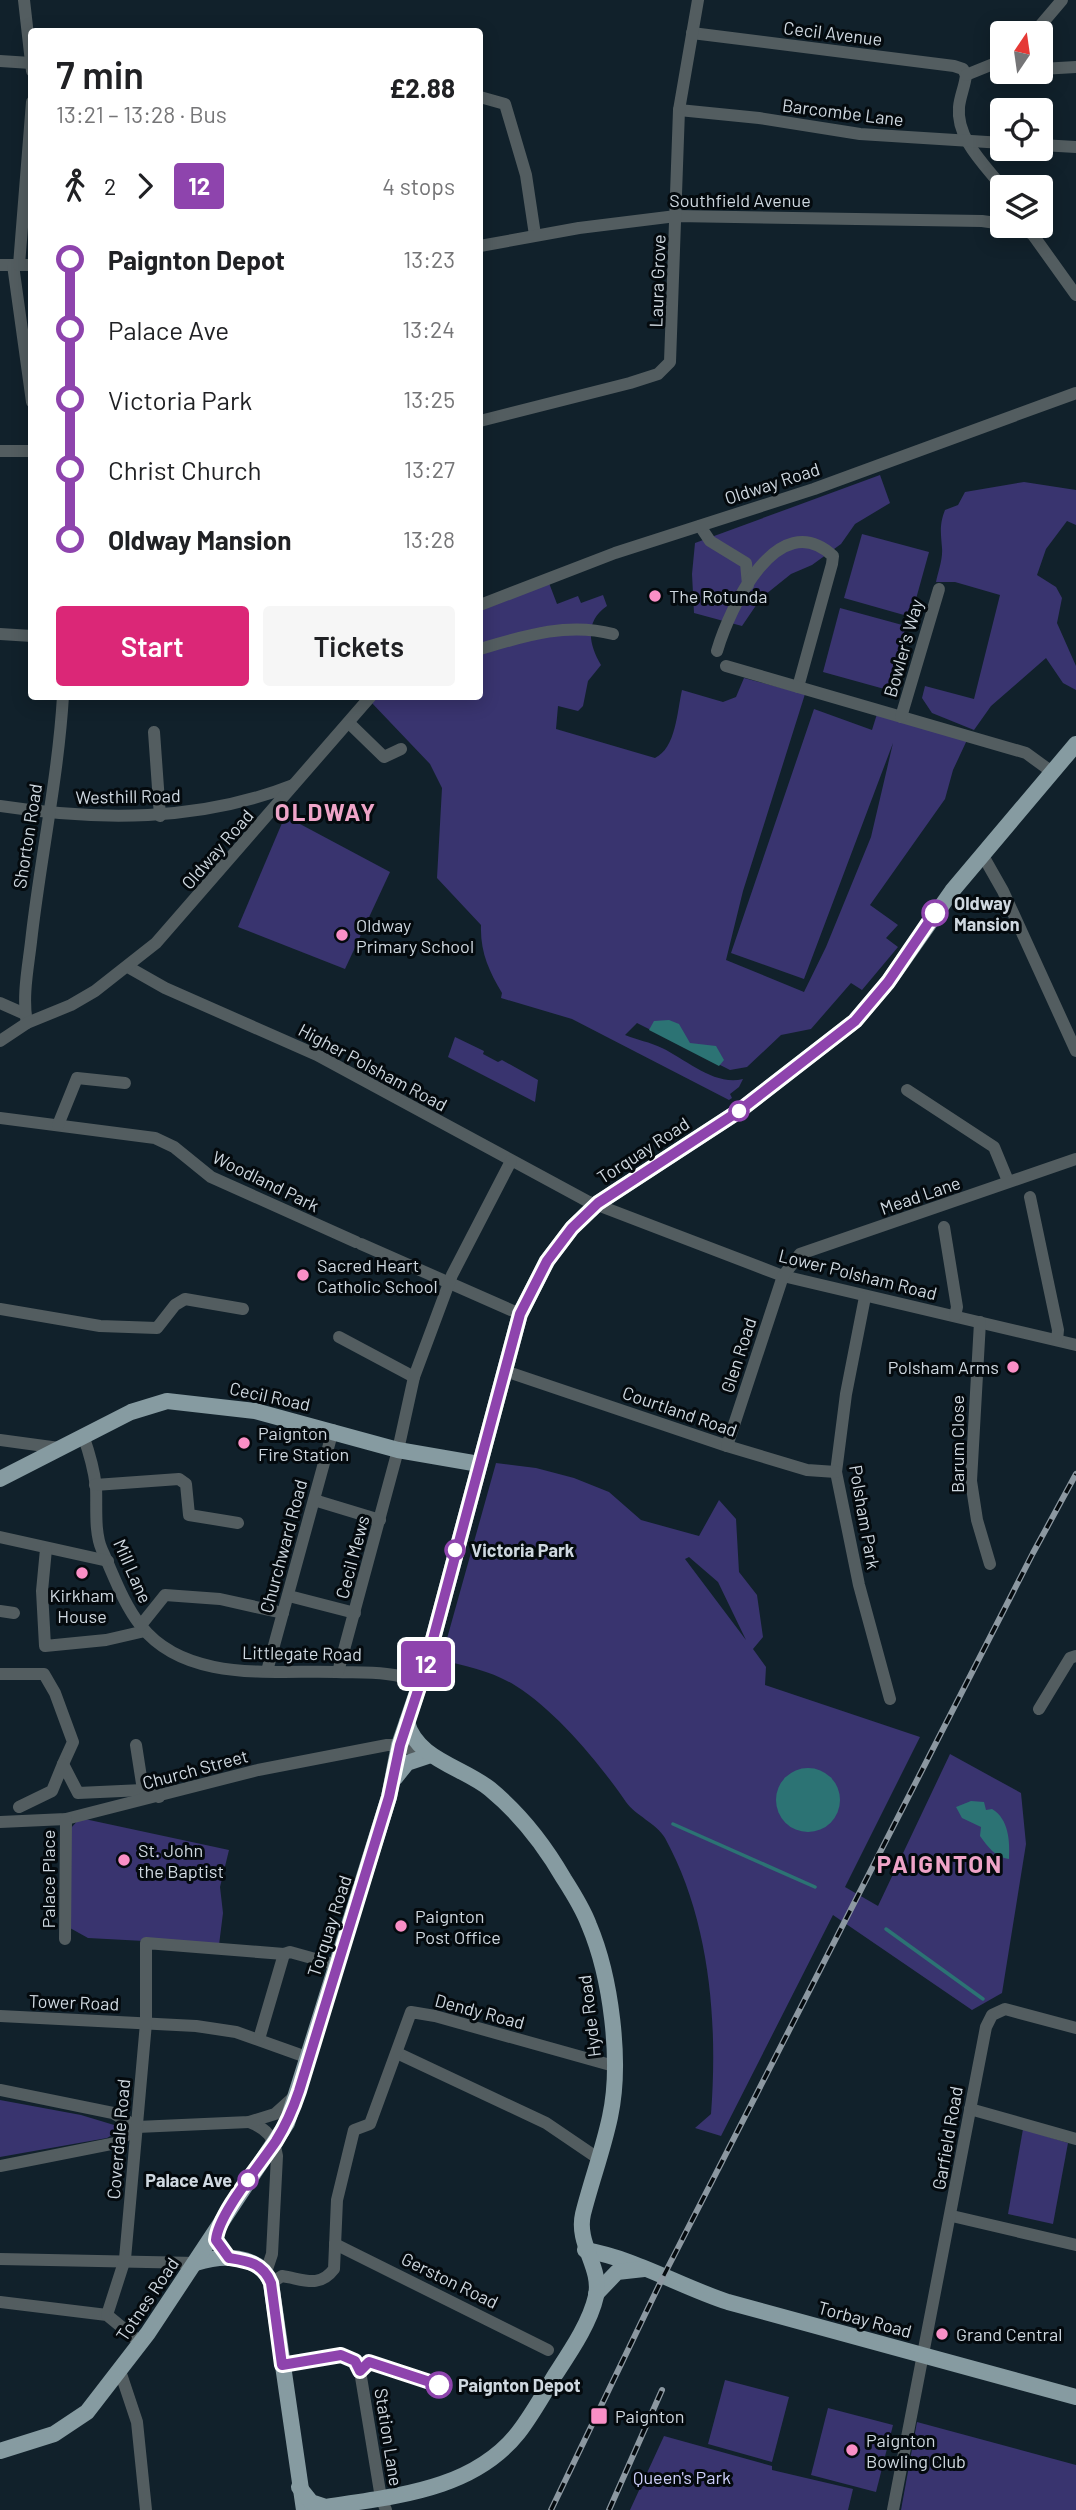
<!DOCTYPE html>
<html lang="en">
<head>
<meta charset="utf-8">
<style>
  body { margin:0; font-family:Barlow,sans-serif; background:#f6f6f6; color:#202124; height:100vh; display:flex; flex-direction:column; font-size:26px; white-space:nowrap }
  * { box-sizing:border-box; margin:0 }
  p { font-size:23px; color:#757577 }
  .icon { flex:none; width:38px; height:38px; fill:none; stroke:currentColor; stroke-width:2; stroke-linecap:round; stroke-linejoin:round }
  .map { position:relative; flex:1; overflow:hidden }
  .side { position:absolute; left:28px; top:28px; width:455px; height:672px; display:flex; flex-direction:column; background:#fff; border-radius:7px; box-shadow:0 4px 18px #0003 }
  .side>* { flex:none }
  .badge { padding:0 14px; border-radius:5px; font-size:24px; line-height:46px }
  .needle { width:46px; rotate:13deg }
  .tools { position:absolute; left:990px; top:21px; display:grid; gap:14px }
  .tools a { display:grid; place-items:center; width:63px; height:63px; border-radius:7px; background:#fff; box-shadow:0 4px 18px #0003; font-size:35px }
  .map>.badge { position:absolute; translate:-50% -50%; box-shadow:0 0 0 4px #fff }
  .legs { display:flex; align-items:center; gap:10px; height:77px; padding:0 28px; font-size:23px }
  .legs p { margin-inline-start:auto }
  .summary { display:flex; align-items:center; justify-content:space-between; height:119px; padding:0 28px }
  h1 { font-size:38px; font-weight:600; line-height:52px }
  .action { display:flex; gap:14px; margin-top:auto; padding:14px 28px }
  .action a { flex:1; height:80px; border-radius:7px; background:#db2777; color:#fff; font-size:28px; font-weight:600; line-height:80px; text-align:center }
  .action a+a { background:#f6f6f6; color:#202124 }
  ul { padding:0 28px; list-style:none }
  li { display:flex; align-items:center; gap:24px; height:70px; font-size:26px }
  li i { display:grid; place-items:center; width:10px; height:100%; margin:0 9px; background:currentColor }
  li i::after { content:''; width:18px; height:18px; margin:-9px; border:5px solid; border-radius:50%; background:#fff }
  li p { margin-inline-start:auto }
  li:first-child i { background:linear-gradient(#0000 50%,currentColor 0) }
  li:last-child i { background:linear-gradient(currentColor 50%,#0000 0) }
  .map>svg:first-child { display:block }
  .green { fill:#39346f; fill-rule:evenodd }
  .water { fill:#2c7374 }
  .lines { fill:none; stroke-linecap:round; stroke-linejoin:round }
  .stream { stroke:#2c7374; stroke-width:3.5 }
  .minor { stroke:#535d60; stroke-width:12 }
  .major { stroke:#869ba1; stroke-width:16 }
  .rail-casing { stroke:#8c98a1; stroke-width:6 }
  .rail { stroke:#040a0e; stroke-width:3.5; stroke-dasharray:10; stroke-linecap:butt }
  .line-1-casing { stroke:#fff; stroke-width:16 }
  .line-1 { stroke:#8e44ad; stroke-width:10 }
  .poi-dot { fill:#fa8fc6; stroke:#040a0e; stroke-width:2.5 }
  .stop-1-dot { fill:#fff; stroke:#8e44ad; stroke-width:3.5 }
  .labels { text-anchor:middle; dominant-baseline:central; stroke-width:6; stroke-linejoin:round; paint-order:stroke }
  .street-label { font-size:18px; fill:#cfd8e0; stroke:#040a0e }
  .poi-label { font-size:18px; fill:#cfd8e0; stroke:#040a0e; text-anchor:start }
  .stop-label { font-size:18px; font-weight:bold; fill:#cfd8e0; stroke:#040a0e; text-anchor:start }
  .park-label { font-size:18px; fill:#cecffa; stroke:#040a0e }
  .district-label { font-size:24px; font-weight:bold; letter-spacing:2px; fill:#efa4c8; stroke:#040a0e }
</style>
</head>
<body>
<div class="map">
<svg width="1076" height="2510" viewBox="0 0 1076 2510">
  <rect width="100%" height="100%" fill="#11212b"/>
  <g class="green">
    <polygon points="880,475 890,503 855,524 841,544 812,565 791,574 761,598 742,626 694,613 692,574 695,543"/>
    <path d="M1024,482L1076,490V525L1067,521L1046,549L1037,575L1056,587L1062,598L1057,623L1076,666V690L1063,683L1046,658L991,706L974,730L932,713L922,698L925,686L974,699L1000,595L955,582H936C938,572 943,559 942,548C941,534 939,525 945,510L958,505L965,492Z"/>
    <polygon points="862,534 929,552 911,617 844,598"/>
    <path d="M549,583L557,604L578,596L581,603L603,595L607,606C585,621 588,643 601,665L588,681L583,706L578,711L558,706L556,729L655,758C676,748 677,712 682,690L723,702L736,697L744,678L805,694L743,891L726,960L804,992L826,947L871,837L893,743L804,979L731,953L814,709L872,730L877,714L967,740L953,770L945,799L870,905L898,925L886,938L898,947L862,990L851,983L811,1029L781,1035L747,1067L730,1070L637,1023L625,1035C637,1040 650,1042 662,1048C687,1060 714,1086 743,1079L739,1087L730,1094L732,1098L729,1100L572,1019L501,998L502,993C489,971 480,952 481,925L437,878L442,788L430,764L370,701L373,696H480V607Z"/>
    <polygon points="840,608 906,626 888,690 823,672"/>
    <polygon points="285,816 390,872 345,969 238,927"/>
    <polygon points="455,1037 484,1051 483,1054 498,1062 502,1060 538,1080 535,1102 448,1057"/>
    <path d="M496,1463L536,1468L574,1478L609,1492L641,1520L699,1536L719,1500L736,1519L739,1572L757,1595L763,1637L753,1649L766,1667L765,1685L920,1737L845,1887L878,1906L950,1754L1021,1793L1026,1844L1002,1993L972,2010L833,1915L721,2136L695,2128L711,2114C718,2022 710,1920 665,1838C656,1823 636,1816 626,1802C600,1764 556,1711 516,1686C494,1672 467,1666 441,1660ZM689,1557L718,1582L746,1640L685,1559Z"/>
    <polygon points="80,1818 229,1850 220,1887 223,1913 219,1945 88,1938 70,1928 71,1828"/>
    <polygon points="0,2100 81,2115 124,2128 107,2138 0,2157"/>
    <polygon points="1023,2129 1068,2143 1053,2224 1008,2214"/>
    <polygon points="725,2380 789,2397 772,2462 708,2444"/>
    <polygon points="828,2408 893,2425 876,2492 811,2475"/>
    <polygon points="917,2422 1076,2465 1076,2510 901,2510"/>
    <polygon points="664,2436 772,2466 772,2470 853,2489 848,2510 630,2510"/>
  </g>
  <g class="water">
    <polygon points="669,1020 679,1024 690,1043 716,1046 724,1060 719,1066 649,1030 654,1021"/>
    <circle cx="808" cy="1800" r="32"/>
    <path d="M971,1801L984,1802L986,1810L992,1809C1009,1819 1010,1842 1009,1859C995,1857 988,1847 980,1836L981,1827L962,1818L956,1807Z"/>
  </g>
  <g class="lines">
    <g class="stream">
      <polyline points="673,1824 815,1887"/>
      <polyline points="886,1929 983,1999"/>
    </g>
    <g class="minor">
      <polyline points="24,0 32,71"/>
      <polyline points="692,33 954,66 963,69 966,75"/>
      <polyline points="1034,33 1062,0"/>
      <polyline points="0,61 31,63"/>
      <polyline points="1041,69 1076,67"/>
      <path d="M966,75C965,86 960,96 959,107C956,139 985,165 1003,188"/>
      <polyline points="966,75 1003,60"/>
      <polyline points="480,97 505,104 526,175 535,235"/>
      <polyline points="679,110 759,118 860,134 1003,143"/>
      <polyline points="1041,145 1076,147"/>
      <polyline points="1021,226 1033,235 1076,295"/>
      <polyline points="480,246 579,228 676,216 982,221 1003,224"/>
      <polyline points="0,265 32,265"/>
      <polyline points="13,265 32,402"/>
      <polyline points="19,265 32,102"/>
      <polyline points="480,421 630,383 658,374 670,362 679,110 698,0"/>
      <polyline points="0,451 32,451"/>
      <polyline points="700,526 710,541 746,563 748,585"/>
      <polyline points="480,605 615,553 814,489 1076,393"/>
      <polyline points="0,634 32,636"/>
      <path d="M480,649C524,636 567,622 613,634"/>
      <path d="M717,651C730,607 778,505 833,556L832,564L798,687"/>
      <polyline points="726,666 1026,753 1052,772"/>
      <polyline points="901,717 939,589"/>
      <polyline points="349,723 384,757 401,749"/>
      <polyline points="154,732 160,816"/>
      <path d="M0,806C98,821 199,822 293,785"/>
      <polyline points="982,854 1003,891 1076,1051"/>
      <polyline points="128,967 165,988 317,1055 587,1201 783,1276 1076,1345"/>
      <polyline points="0,1003 25,1014"/>
      <path d="M27,1023C22,997 28,968 31,942C40,860 58,779 63,696"/>
      <polyline points="0,1041 27,1023 71,1005 95,991 156,943 371,696"/>
      <polyline points="907,1090 994,1147 1008,1181"/>
      <polyline points="0,1118 155,1138 174,1147 211,1177 356,1242"/>
      <polyline points="58,1125 77,1078 125,1083"/>
      <polyline points="1030,1197 1058,1330 1057,1340"/>
      <polyline points="944,1227 957,1307 955,1316"/>
      <polyline points="361,1244 520,1314"/>
      <polyline points="865,1297 846,1394 836,1472 859,1585 890,1699"/>
      <polyline points="0,1309 100,1326 157,1328 175,1305 185,1299 243,1309"/>
      <polyline points="980,1322 971,1481 977,1520 990,1564"/>
      <polyline points="339,1337 414,1377"/>
      <polyline points="505,1371 727,1446 807,1470 836,1472"/>
      <path d="M83,1435C89,1452 94,1469 96,1487C97,1506 94,1532 102,1550C114,1576 123,1603 141,1626C186,1683 273,1670 336,1672C365,1673 393,1671 420,1682"/>
      <polyline points="0,1440 59,1448"/>
      <polyline points="727,1446 783,1276 800,1254 1076,1159"/>
      <polyline points="95,1485 179,1479 186,1484 189,1515 238,1523"/>
      <polyline points="314,1500 380,1520"/>
      <polyline points="0,1537 108,1561"/>
      <polyline points="46,1549 42,1591 45,1646 106,1640 145,1631"/>
      <polyline points="289,1596 355,1613"/>
      <polyline points="0,1611 14,1613"/>
      <polyline points="141,1625 165,1595 220,1599 283,1613"/>
      <polyline points="267,1671 333,1430"/>
      <polyline points="338,1672 398,1450 414,1377 452,1275 511,1161"/>
      <polyline points="0,1674 44,1674 55,1693 73,1742 63,1764"/>
      <polyline points="1039,1709 1070,1658 1076,1656"/>
      <polyline points="136,1745 143,1790"/>
      <polyline points="19,1807 52,1791 63,1764 78,1793 143,1790 159,1797"/>
      <polyline points="0,1822 66,1819 258,1770 387,1745 399,1745 427,1754"/>
      <polyline points="65,1939 66,1819"/>
      <polyline points="0,2016 196,2026 236,2032 309,2058"/>
      <polyline points="259,2039 284,1954"/>
      <polyline points="397,2053 546,2123 599,2159"/>
      <polyline points="0,2090 113,2113 137,2127 116,2143 0,2166"/>
      <polyline points="970,2109 1076,2139"/>
      <path d="M249,2122C267,2129 274,2137 277,2156L272,2254L266,2272"/>
      <polyline points="137,2127 249,2122 275,2114 296,2095"/>
      <polyline points="952,2216 1076,2245"/>
      <polyline points="335,2244 548,2350"/>
      <polyline points="0,2259 196,2263"/>
      <path d="M271,2283L282,2276C303,2279 319,2289 334,2269L337,2200L354,2130L370,2124L411,2012L435,2016L614,2066"/>
      <polyline points="0,2302 107,2315 141,2343"/>
      <polyline points="107,2315 125,2259 146,2023 146,1943 284,1954 290,1952 337,1965"/>
      <polyline points="282,2365 341,2355 355,2361 360,2371 381,2498 386,2510"/>
      <polyline points="120,2371 137,2422 146,2510"/>
      <polyline points="893,2510 986,2027 992,2015 1005,2009 1076,2028"/>
    </g>
    <g class="major">
      <polyline points="0,1479 131,1412 167,1401 255,1411 398,1450 479,1464"/>
      <polyline points="395,1778 407,1763 431,1755"/>
      <path d="M585,2250C636,2259 679,2286 728,2302L1076,2397"/>
      <path d="M196,2263C221,2255 259,2253 271,2283L304,2510"/>
      <polyline points="596,2294 617,2272 644,2269"/>
      <polyline points="0,2451 54,2434 87,2412 148,2333 287,2123 389,1797 399,1745 425,1669 520,1314 547,1261 572,1228 598,1203 739,1111 855,1021 888,982 952,891 1076,744"/>
      <path d="M299,2487L311,2502L326,2507C393,2496 472,2491 518,2433C532,2415 543,2395 555,2375C570,2352 590,2323 596,2296C602,2267 576,2244 583,2214C591,2182 603,2150 610,2117C622,2062 611,1977 589,1925C583,1909 573,1893 564,1879C545,1846 519,1813 490,1789C463,1767 416,1759 407,1722"/>
    </g>
    <defs>
      <g id="rail">
        <polyline points="551,2510 663,2277 1033,1553 1076,1474"/>
        <polyline points="609,2510 662,2390"/>
      </g>
    </defs>
    <use href="#rail" class="rail-casing"/>
    <use href="#rail" class="rail"/>
  </g>
  <g class="lines">
    <defs>
      <path id="line-1" d="M439,2385L369,2362L360,2371L355,2361L341,2355L282,2365L271,2283C263,2263 248,2261 229,2258L216,2240C218,2214 260,2165 276,2141C286,2125 293,2109 299,2091L389,1797L400,1745L425,1669L520,1314L547,1261L572,1228L598,1203L739,1111L855,1021L888,982L935,913"/>
    </defs>
    <use href="#line-1" class="line-1-casing"/>
    <use href="#line-1" class="line-1"/>
  </g>
  <g class="poi-dot">
    <circle cx="655" cy="596" r="7"/>
    <circle cx="342" cy="935" r="7"/>
    <circle cx="303" cy="1275" r="7"/>
    <circle cx="1013" cy="1367" r="7"/>
    <circle cx="244" cy="1443" r="7"/>
    <circle cx="82" cy="1573" r="7"/>
    <circle cx="124" cy="1860" r="7"/>
    <circle cx="401" cy="1926" r="7"/>
    <circle cx="942" cy="2334" r="7"/>
    <rect x="590" y="2407" width="18" height="18" rx="3.5"/>
    <circle cx="852" cy="2450" r="7"/>
  </g>
  <g class="stop-1-dot">
    <circle cx="935" cy="913" r="12"/>
    <circle cx="739" cy="1111" r="9"/>
    <circle cx="455" cy="1550" r="9"/>
    <circle cx="248" cy="2180" r="9"/>
    <circle cx="439" cy="2385" r="12"/>
  </g>
  <g class="labels">
    <g class="street-label">
      <text transform="translate(833 33) rotate(7)">Cecil Avenue</text>
      <text transform="translate(843 112) rotate(7)">Barcombe Lane</text>
      <text x="740" y="200">Southfield Avenue</text>
      <text transform="translate(657 281) rotate(-88)">Laura Grove</text>
      <text transform="translate(772 483) rotate(-18)">Oldway Road</text>
      <text transform="translate(903 648) rotate(-74)">Bowler's Way</text>
      <text transform="translate(128 796) rotate(-1)">Westhill Road</text>
      <text transform="translate(27 836) rotate(-81)">Shorton Road</text>
      <text transform="translate(217 849) rotate(-49)">Oldway Road</text>
      <text transform="translate(373 1067) rotate(28)">Higher Polsham Road</text>
      <text transform="translate(643 1150) rotate(-33)">Torquay Road</text>
      <text transform="translate(266 1181) rotate(26)">Woodland Park</text>
      <text transform="translate(920 1195) rotate(-19)">Mead Lane</text>
      <text transform="translate(858 1274) rotate(14)">Lower Polsham Road</text>
      <text transform="translate(738 1355) rotate(-72)">Glen Road</text>
      <text transform="translate(270 1396) rotate(12)">Cecil Road</text>
      <text transform="translate(680 1411) rotate(19)">Courtland Road</text>
      <text transform="translate(957 1444) rotate(-90)">Barum Close</text>
      <text transform="translate(865 1517) rotate(80)">Polsham Park</text>
      <text transform="translate(283 1546) rotate(-75)">Churchward Road</text>
      <text transform="translate(352 1557) rotate(-75)">Cecil Mews</text>
      <text transform="translate(133 1571) rotate(66)">Mill Lane</text>
      <text transform="translate(302 1653) rotate(1)">Littlegate Road</text>
      <text transform="translate(195 1769) rotate(-15)">Church Street</text>
      <text transform="translate(48 1879) rotate(-90)">Palace Place</text>
      <text transform="translate(329 1926) rotate(-72)">Torquay Road</text>
      <text transform="translate(74 2002) rotate(2)">Tower Road</text>
      <text transform="translate(480 2011) rotate(15)">Dendy Road</text>
      <text transform="translate(589 2016) rotate(-97)">Hyde Road</text>
      <text transform="translate(947 2138) rotate(-80)">Garfield Road</text>
      <text transform="translate(118 2139) rotate(-85)">Coverdale Road</text>
      <text transform="translate(450 2280) rotate(26)">Gerston Road</text>
      <text transform="translate(147 2299) rotate(-56)">Totnes Road</text>
      <text transform="translate(865 2319) rotate(15)">Torbay Road</text>
      <text transform="translate(389 2437) rotate(81)">Station Lane</text>
    </g>
    <g class="poi-label">
      <text x="669" y="596">The Rotunda</text>
      <text x="356" y="925">Oldway<tspan x="356" dy="21">Primary School</tspan></text>
      <text x="317" y="1265">Sacred Heart<tspan x="317" dy="21">Catholic School</tspan></text>
      <text x="999" y="1367" text-anchor="end">Polsham Arms</text>
      <text x="258" y="1433">Paignton<tspan x="258" dy="21">Fire Station</tspan></text>
      <text x="82" y="1595" text-anchor="middle">Kirkham<tspan x="82" dy="21">House</tspan></text>
      <text x="138" y="1850">St. John<tspan x="138" dy="21">the Baptist</tspan></text>
      <text x="415" y="1916">Paignton<tspan x="415" dy="21">Post Office</tspan></text>
      <text x="956" y="2334">Grand Central</text>
      <text x="615" y="2416">Paignton</text>
      <text x="866" y="2440">Paignton<tspan x="866" dy="21">Bowling Club</tspan></text>
    </g>
    <g class="stop-label">
      <text x="954" y="903">Oldway<tspan x="954" dy="21">Mansion</tspan></text>
      <text x="471" y="1550">Victoria Park</text>
      <text x="232" y="2180" text-anchor="end">Palace Ave</text>
      <text x="458" y="2385">Paignton Depot</text>
    </g>
    <g class="park-label">
      <text x="682" y="2477">Queen's Park</text>
    </g>
    <g class="district-label">
      <text x="326" y="811">OLDWAY</text>
      <text x="940" y="1863">PAIGNTON</text>
    </g>
  </g>
</svg>
<div class="tools">
<a><svg class="needle" viewBox="-14 -14 28 28"><path d="M0-13l5 13h-10z" fill="#e53935"/><path d="M0 13l5-13h-10z" fill="#757577"/></svg></a>
<a><svg class="icon" aria-label="locate" viewBox="0 0 24 24"><circle cx="12" cy="12" r="6"/><path d="M12 2v4M12 18v4M2 12h4M18 12h4"/></svg></a>
<a><svg class="icon" aria-label="layers" viewBox="0 0 24 24"><path d="M12 4l9 5-9 5-9-5zM3 14l9 5 9-5"/></svg></a>
</div>
<b class="badge" style="left:426px;top:1664px;background:#8e44ad;color:#fff">12</b>
<section class="side">
<div class="summary"><div><h1>7 min</h1><p>13:21 – 13:28 · Bus</p></div><b>£2.88</b></div>
<div class="legs"><svg class="icon" aria-label="walk" viewBox="0 0 24 24"><circle cx="13" cy="4" r="2"/><path d="M13 8l-2 6 4 7M11 14l-3 7M7 12l3-4h3l4 4"/></svg>2<svg class="icon" aria-label="forward" viewBox="0 0 24 24"><path d="M9 5l7 7-7 7"/></svg><b class="badge" style="background:#8e44ad;color:#fff">12</b><p>4 stops</p></div>
<ul>
<li><i style="color:#8e44ad"></i><b>Paignton Depot</b><p>13:23</p></li>
<li><i style="color:#8e44ad"></i><span>Palace Ave</span><p>13:24</p></li>
<li><i style="color:#8e44ad"></i><span>Victoria Park</span><p>13:25</p></li>
<li><i style="color:#8e44ad"></i><span>Christ Church</span><p>13:27</p></li>
<li><i style="color:#8e44ad"></i><b>Oldway Mansion</b><p>13:28</p></li>
</ul>
<div class="action"><a>Start</a><a>Tickets</a></div>
</section>
</div>
</body>
</html>
